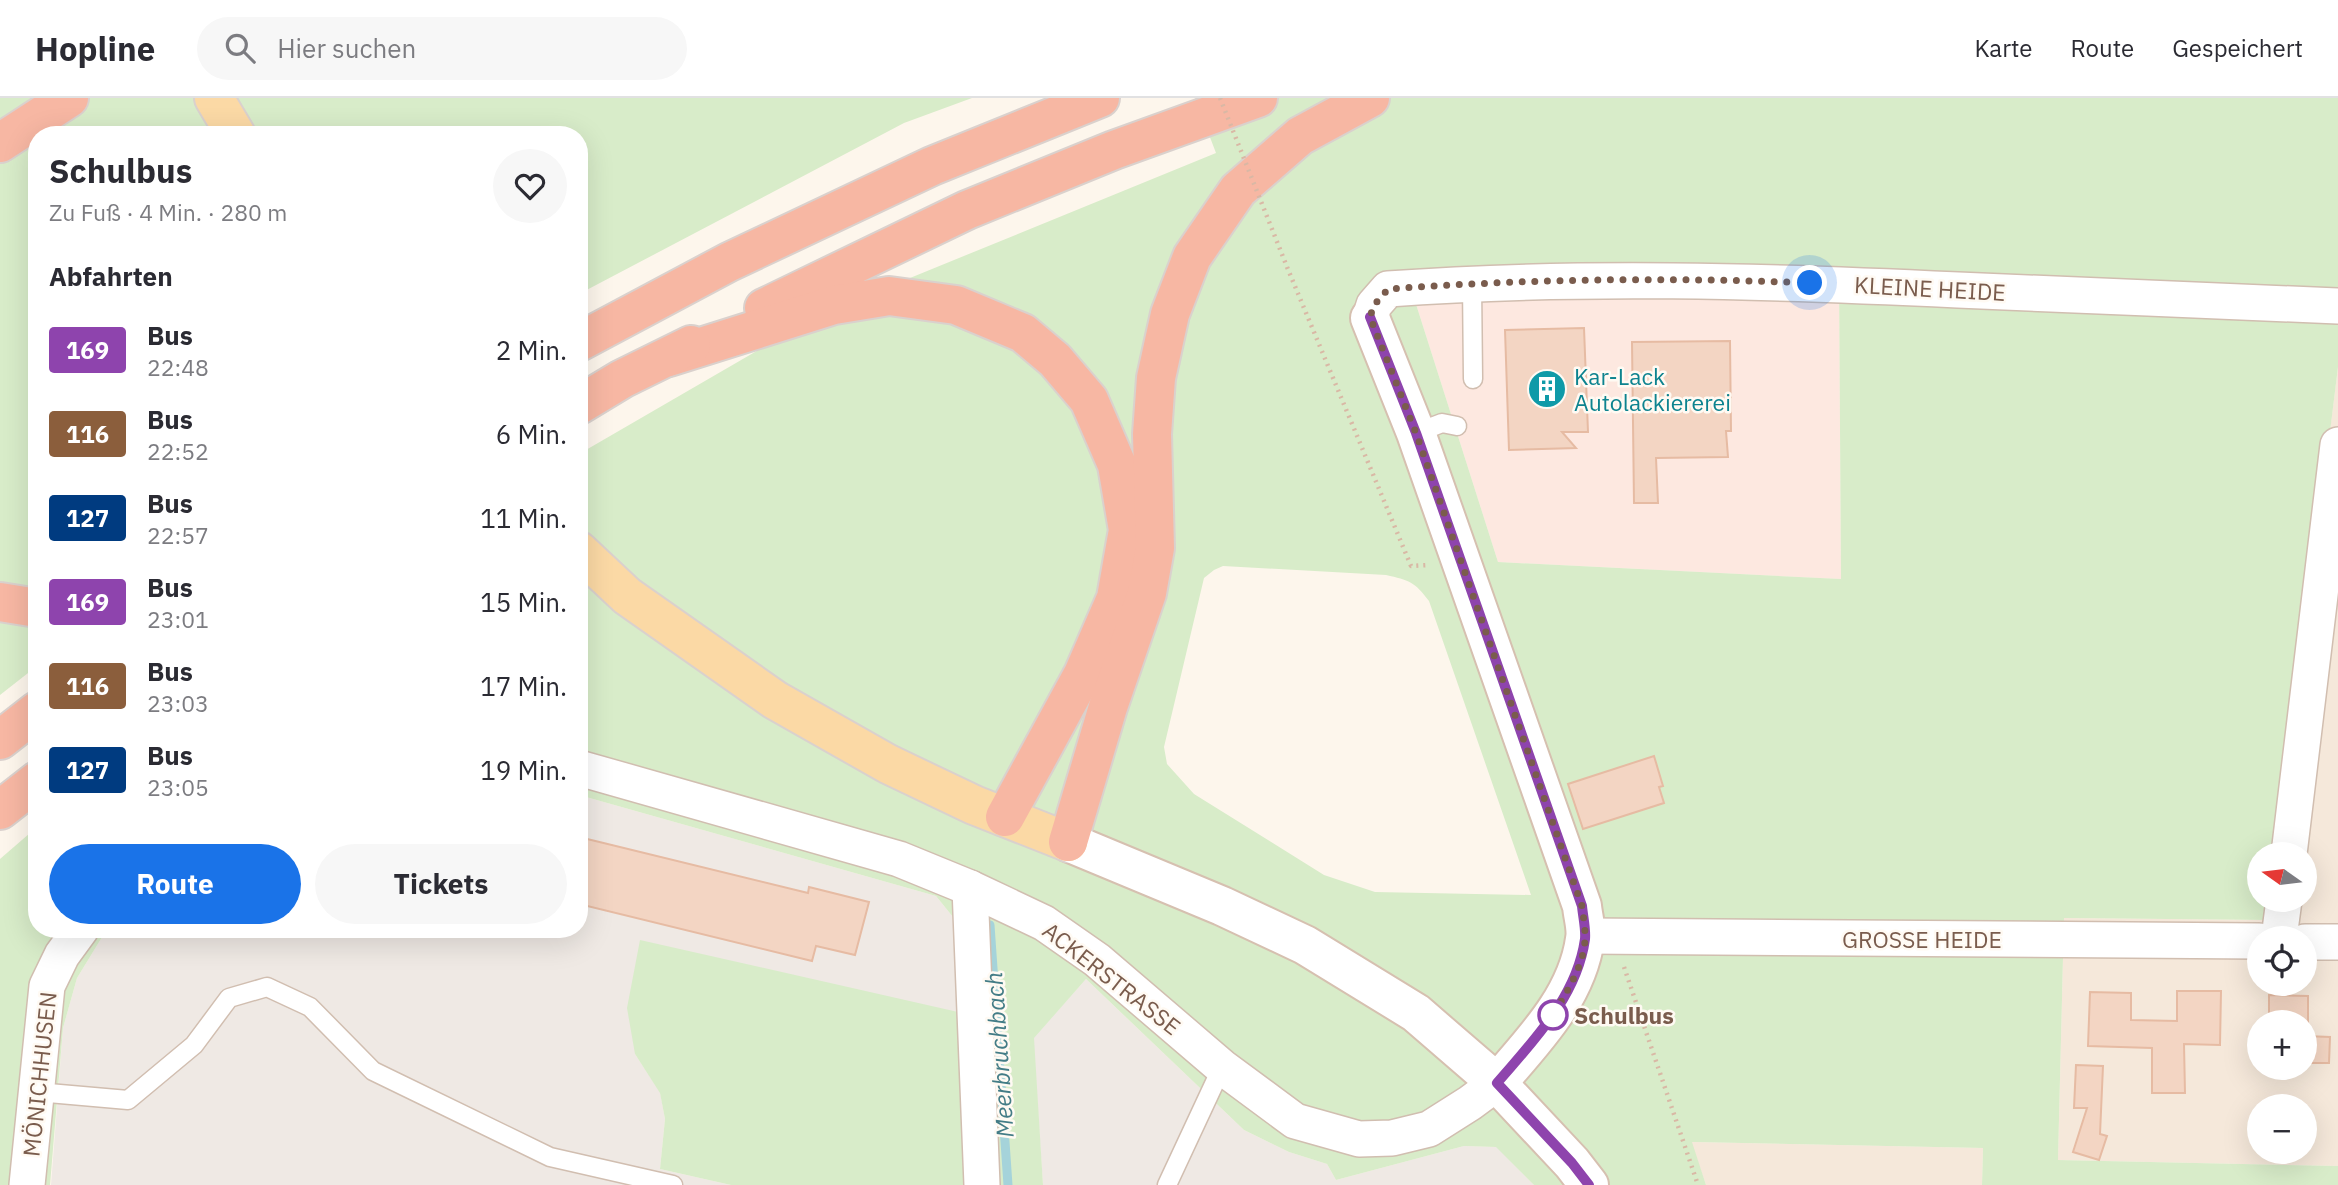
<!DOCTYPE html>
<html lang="de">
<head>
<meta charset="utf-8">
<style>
  body { margin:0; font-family:"IBM Plex Sans",sans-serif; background:#f7f7f7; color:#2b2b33; height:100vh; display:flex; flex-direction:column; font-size:26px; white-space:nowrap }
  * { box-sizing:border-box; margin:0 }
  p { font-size:23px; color:#7c7c81 }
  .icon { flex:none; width:38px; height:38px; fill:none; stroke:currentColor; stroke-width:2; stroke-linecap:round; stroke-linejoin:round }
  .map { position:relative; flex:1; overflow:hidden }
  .details { position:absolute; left:28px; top:28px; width:560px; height:812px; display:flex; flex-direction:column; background:#fff; border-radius:28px; box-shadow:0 7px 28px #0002 }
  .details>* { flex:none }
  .badge { padding:0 14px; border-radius:5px; font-size:24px; line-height:46px }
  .needle { width:46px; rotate:284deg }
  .controls { position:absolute; left:2247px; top:744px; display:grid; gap:14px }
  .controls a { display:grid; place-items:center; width:70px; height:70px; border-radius:50%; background:#fff; box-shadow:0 7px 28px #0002; font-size:35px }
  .you { position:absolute; width:35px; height:35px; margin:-18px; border:5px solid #fff; border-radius:50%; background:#1a73e8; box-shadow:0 0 0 10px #1a73e833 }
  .map>.badge { position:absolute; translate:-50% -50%; box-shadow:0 0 0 4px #fff }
  h2 { padding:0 21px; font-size:26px; line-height:63px }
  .round { display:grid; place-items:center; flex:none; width:74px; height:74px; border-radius:37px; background:#f7f7f7 }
  .overview { display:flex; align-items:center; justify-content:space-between; height:119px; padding:0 21px }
  h1 { font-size:33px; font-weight:700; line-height:52px }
  .button { display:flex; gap:14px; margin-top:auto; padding:14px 21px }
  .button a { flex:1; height:80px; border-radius:42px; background:#1a73e8; color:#fff; font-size:28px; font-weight:700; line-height:80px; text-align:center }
  .button a+a { background:#f7f7f7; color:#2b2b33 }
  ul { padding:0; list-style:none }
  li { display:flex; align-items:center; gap:21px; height:84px; padding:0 21px }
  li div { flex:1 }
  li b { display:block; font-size:26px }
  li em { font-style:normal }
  li .badge { min-width:77px; font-weight:700; text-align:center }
  header { display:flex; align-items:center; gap:42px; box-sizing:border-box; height:98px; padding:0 35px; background:#fff; border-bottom:2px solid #e1e1e2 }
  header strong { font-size:33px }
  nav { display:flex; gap:38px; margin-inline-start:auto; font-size:24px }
  .search { width:490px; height:63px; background:#f7f7f7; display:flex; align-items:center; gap:18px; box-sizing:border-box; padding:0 24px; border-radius:38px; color:#7c7c81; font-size:26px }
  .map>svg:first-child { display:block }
  .residential { fill:#f5e8da; fill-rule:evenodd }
  .commercial { fill:#fde8e0 }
  .industrial { fill:#efe9e4 }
  .green { fill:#d8ecc9; fill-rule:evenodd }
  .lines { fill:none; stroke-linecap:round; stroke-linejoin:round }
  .stream { stroke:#a5d3da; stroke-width:9 }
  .building { fill:#f3d5c3; stroke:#e6bba3; stroke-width:2 }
  .lane-casing { stroke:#d1beb0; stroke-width:21 }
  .street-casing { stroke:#d1beb0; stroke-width:38 }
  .secondary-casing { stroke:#d6c0b0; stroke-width:42 }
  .primary-casing { stroke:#dad1cd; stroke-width:42 }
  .highway-casing { stroke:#dad1cd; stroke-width:42 }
  .path { stroke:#d9b8a5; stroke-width:4.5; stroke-dasharray:2 5; stroke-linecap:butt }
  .lane { stroke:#fff; stroke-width:18 }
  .street { stroke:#fff; stroke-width:35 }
  .secondary { stroke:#fff; stroke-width:38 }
  .primary { stroke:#fbd9a5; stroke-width:38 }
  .highway { stroke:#f7b7a3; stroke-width:38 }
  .path-bridge { stroke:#d9b8a5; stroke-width:4.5; stroke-dasharray:2 5; stroke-linecap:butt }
  .line-casing { stroke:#fff; stroke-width:16 }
  .line { stroke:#8e44ad; stroke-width:10 }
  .walk { stroke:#7a5c4d; stroke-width:7; stroke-dasharray:0 12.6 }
  .stop-dot { fill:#fff; stroke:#8e44ad; stroke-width:3.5 }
  .labels { text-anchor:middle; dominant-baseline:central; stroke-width:5; stroke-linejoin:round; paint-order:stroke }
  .street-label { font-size:23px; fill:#7a5c4d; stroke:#fffaf3 }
  .culture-label { font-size:23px; fill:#0d838f; stroke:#fffaf3; text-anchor:start }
  .stop-label { font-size:23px; font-weight:bold; fill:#7a5c4d; stroke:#fffaf3; text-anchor:start }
  .water-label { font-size:24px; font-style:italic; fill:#437c86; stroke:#fffaf3 }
</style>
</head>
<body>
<header>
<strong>Hopline</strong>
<div class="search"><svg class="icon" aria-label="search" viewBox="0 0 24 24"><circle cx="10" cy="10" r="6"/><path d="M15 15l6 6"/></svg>Hier suchen</div>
<nav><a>Karte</a><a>Route</a><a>Gespeichert</a></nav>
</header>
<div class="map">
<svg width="2338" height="1087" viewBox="0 0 2338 1087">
  <rect width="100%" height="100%" fill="#fdf6ec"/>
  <g class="residential">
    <path d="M2338,269V1068L2058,1062L2064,820L2270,822L2273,802H2305V756L2292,636ZM2259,840H2305V886H2259ZM2259,924H2305V970H2259ZM2259,1008H2305V1054H2259Z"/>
    <polygon points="1691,1044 1983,1050 1982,1087 1706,1087"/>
  </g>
  <polygon class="commercial" points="1839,179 1841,481 1498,464 1408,181"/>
  <g class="industrial">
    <polygon points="579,697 936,798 953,819 959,914 635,956 660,994 665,1021 660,1071 731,1087 51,1087 63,930 77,880 107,831 579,831"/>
    <polygon points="1086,881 1244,1032 1289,1054 1327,1066 1336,1082 1464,1048 1497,1049 1534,1087 1043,1087 1033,940"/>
  </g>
  <g class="green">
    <polygon points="0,0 972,0 904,25 579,196 579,37 37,37 37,568 0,597"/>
    <path d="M1195,0H2338V269L2278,756H2259V802H2273L2270,822L2064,820L2058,1062L2338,1068V1087H1982L1983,1050L1692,1044L1706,1087H1534L1496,1049L1464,1048L1336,1082L1327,1066L1289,1054L1244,1032L1086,881L1034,940L1043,1087H731L660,1071L665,1021L660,995L635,956L627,910L640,842L958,914L953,819L936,798L579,697V356L817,218L1216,55ZM1839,179L1841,481L1498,464L1408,181ZM1223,468L1386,477C1409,482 1415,484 1429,503L1531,797L1375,794L1324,777L1194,696L1167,666L1164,649L1204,480L1214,472Z"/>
    <polygon points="37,729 37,831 107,831 77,880 63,930 50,1087 0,1087 0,761"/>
  </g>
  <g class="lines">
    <polyline class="stream" points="990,827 1008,1087"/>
  </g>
  <g class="building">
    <polygon points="1584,230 1588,334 1562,334 1576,350 1509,352 1505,232"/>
    <polygon points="1730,243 1731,333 1726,333 1728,359 1656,360 1658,405 1634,405 1632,244"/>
    <polygon points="1654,658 1663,688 1659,689 1664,705 1583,731 1568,686"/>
    <polygon points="579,739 808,795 809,789 869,804 855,857 816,848 812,863 579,806"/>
    <polygon points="2177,893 2221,893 2220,947 2184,946 2185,995 2152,995 2152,950 2088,948 2090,894 2131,895 2131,922 2177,923"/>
    <polygon points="2269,897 2308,898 2308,924 2269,924"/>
    <polygon points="2305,938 2330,939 2329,965 2305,965"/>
    <polygon points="2076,967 2103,968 2100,1036 2107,1038 2099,1062 2073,1054 2087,1010 2074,1010"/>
  </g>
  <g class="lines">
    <defs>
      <g id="lane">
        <polyline points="1472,185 1473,281"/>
        <polyline points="1416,335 1442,325 1457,328"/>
        <polyline points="37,994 128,1002 194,947 229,900 267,889 310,909 373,973 550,1059 673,1087"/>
        <polyline points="1167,1087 1222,969"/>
      </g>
      <g id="street">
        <path d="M1370,220L1374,207L1388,191C1578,177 1768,183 1958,192C2085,197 2211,203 2338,208"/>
        <polyline points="579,670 899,761 970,790 1044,825 1097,862 1222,969 1295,1023 1359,1041 1392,1040 1429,1031 1470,1005 1497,985"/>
        <polyline points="2289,756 2338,347"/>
        <polyline points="970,790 982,1087"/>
        <polyline points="1586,838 2259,843"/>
        <polyline points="2279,840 2284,802"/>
        <polyline points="2305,844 2338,844"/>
        <polyline points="27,1087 47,888 62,857 81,831"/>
      </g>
      <g id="secondary">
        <path d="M1370,220L1416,335L1582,808C1583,819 1587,831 1585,841C1577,899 1533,943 1497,985"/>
        <polyline points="1068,744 1222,808 1305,847 1416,915 1497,985 1572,1065 1589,1087"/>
      </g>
      <g id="primary">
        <polyline points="214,0 236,37"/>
        <polyline points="579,453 627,498 775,602 888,666 974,707 1068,744"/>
      </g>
      <g id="highway">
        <polyline points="0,45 69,0"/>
        <polyline points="764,210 967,112 1114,52 1258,0"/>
        <polyline points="579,244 729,164 932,68 1100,0"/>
        <polyline points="669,259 834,207 889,198 956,207 1023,235 1055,262 1089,302 1117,367 1128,432 1116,500 1083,576 1005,719"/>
        <polyline points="579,307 622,281 691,247"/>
        <polyline points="0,504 37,510"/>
        <polyline points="0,642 37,613"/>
        <polyline points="0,712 37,683"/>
        <polyline points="1068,744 1108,609 1147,495 1155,450 1152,336 1156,280 1170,216 1192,159 1238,92 1300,38 1370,0"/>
      </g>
    </defs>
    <use href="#lane" class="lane-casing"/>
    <use href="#street" class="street-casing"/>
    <use href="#secondary" class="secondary-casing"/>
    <use href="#primary" class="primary-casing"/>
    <use href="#highway" class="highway-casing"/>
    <g class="path">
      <polyline points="1287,169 1411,468 1428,467"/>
      <polyline points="1624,869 1698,1087"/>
    </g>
    <use href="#lane" class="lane"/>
    <use href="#street" class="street"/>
    <use href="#secondary" class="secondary"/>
    <use href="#primary" class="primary"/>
    <use href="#highway" class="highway"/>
    <polyline class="path-bridge" points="1220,0 1287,169"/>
  </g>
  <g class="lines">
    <defs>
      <path id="line" d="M1370,219L1416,335L1582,808C1583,819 1586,831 1585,841C1577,899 1533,943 1497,985L1572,1065L1589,1087"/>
    </defs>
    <use href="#line" class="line-casing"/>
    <use href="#line" class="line"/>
    <path class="walk" d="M1553,917L1551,921C1565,896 1586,866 1585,837C1585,827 1583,817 1582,808L1416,335L1370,219L1374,207L1388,191C1528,181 1669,179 1810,185"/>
  </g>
  <defs>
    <symbol id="building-disc" viewBox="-11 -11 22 22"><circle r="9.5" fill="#0f9aa8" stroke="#fffaf3"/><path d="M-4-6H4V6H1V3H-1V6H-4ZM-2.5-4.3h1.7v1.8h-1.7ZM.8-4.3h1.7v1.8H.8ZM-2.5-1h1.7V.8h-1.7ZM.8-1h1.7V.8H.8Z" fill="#fff"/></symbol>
  </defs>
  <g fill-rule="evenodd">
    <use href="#building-disc" x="1525" y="269" width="44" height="44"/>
  </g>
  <circle class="stop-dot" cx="1553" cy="917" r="14"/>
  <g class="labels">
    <g class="street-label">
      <text transform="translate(1930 190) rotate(3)">KLEINE HEIDE</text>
      <text x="1922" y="841">GROSSE HEIDE</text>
      <text transform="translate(1112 880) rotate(38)">ACKERSTRASSE</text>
      <text transform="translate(39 976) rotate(-84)">MÖNICHHUSEN</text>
    </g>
    <g class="culture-label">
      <text x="1574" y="278">Kar-Lack<tspan x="1574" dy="26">Autolackiererei</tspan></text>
    </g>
    <g class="stop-label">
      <text x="1574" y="917">Schulbus</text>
    </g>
    <g class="water-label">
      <text transform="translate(999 957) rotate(-94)">Meerbruchbach</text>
    </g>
  </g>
</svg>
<div class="controls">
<a><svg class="needle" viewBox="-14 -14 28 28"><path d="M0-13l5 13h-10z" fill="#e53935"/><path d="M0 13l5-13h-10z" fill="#7c7c81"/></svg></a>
<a><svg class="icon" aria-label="locate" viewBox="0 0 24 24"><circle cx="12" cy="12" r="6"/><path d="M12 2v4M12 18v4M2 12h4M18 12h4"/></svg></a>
<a>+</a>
<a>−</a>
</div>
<div class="you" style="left:1810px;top:185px"></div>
<section class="details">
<div class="overview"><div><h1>Schulbus</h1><p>Zu Fuß · 4 Min. · 280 m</p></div><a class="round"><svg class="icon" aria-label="heart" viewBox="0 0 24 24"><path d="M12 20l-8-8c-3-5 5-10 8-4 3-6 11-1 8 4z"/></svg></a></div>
<h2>Abfahrten</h2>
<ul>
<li><span class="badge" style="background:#8e44ad;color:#fff">169</span><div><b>Bus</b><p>22:48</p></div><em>2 Min.</em></li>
<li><span class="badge" style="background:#8b5e3c;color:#fff">116</span><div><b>Bus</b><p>22:52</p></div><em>6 Min.</em></li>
<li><span class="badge" style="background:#003b80;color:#fff">127</span><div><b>Bus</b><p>22:57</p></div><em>11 Min.</em></li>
<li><span class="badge" style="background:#8e44ad;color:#fff">169</span><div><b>Bus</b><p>23:01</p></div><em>15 Min.</em></li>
<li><span class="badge" style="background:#8b5e3c;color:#fff">116</span><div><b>Bus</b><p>23:03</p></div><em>17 Min.</em></li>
<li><span class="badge" style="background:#003b80;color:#fff">127</span><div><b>Bus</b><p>23:05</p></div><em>19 Min.</em></li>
</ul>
<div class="button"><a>Route</a><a>Tickets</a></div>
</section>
</div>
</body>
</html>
